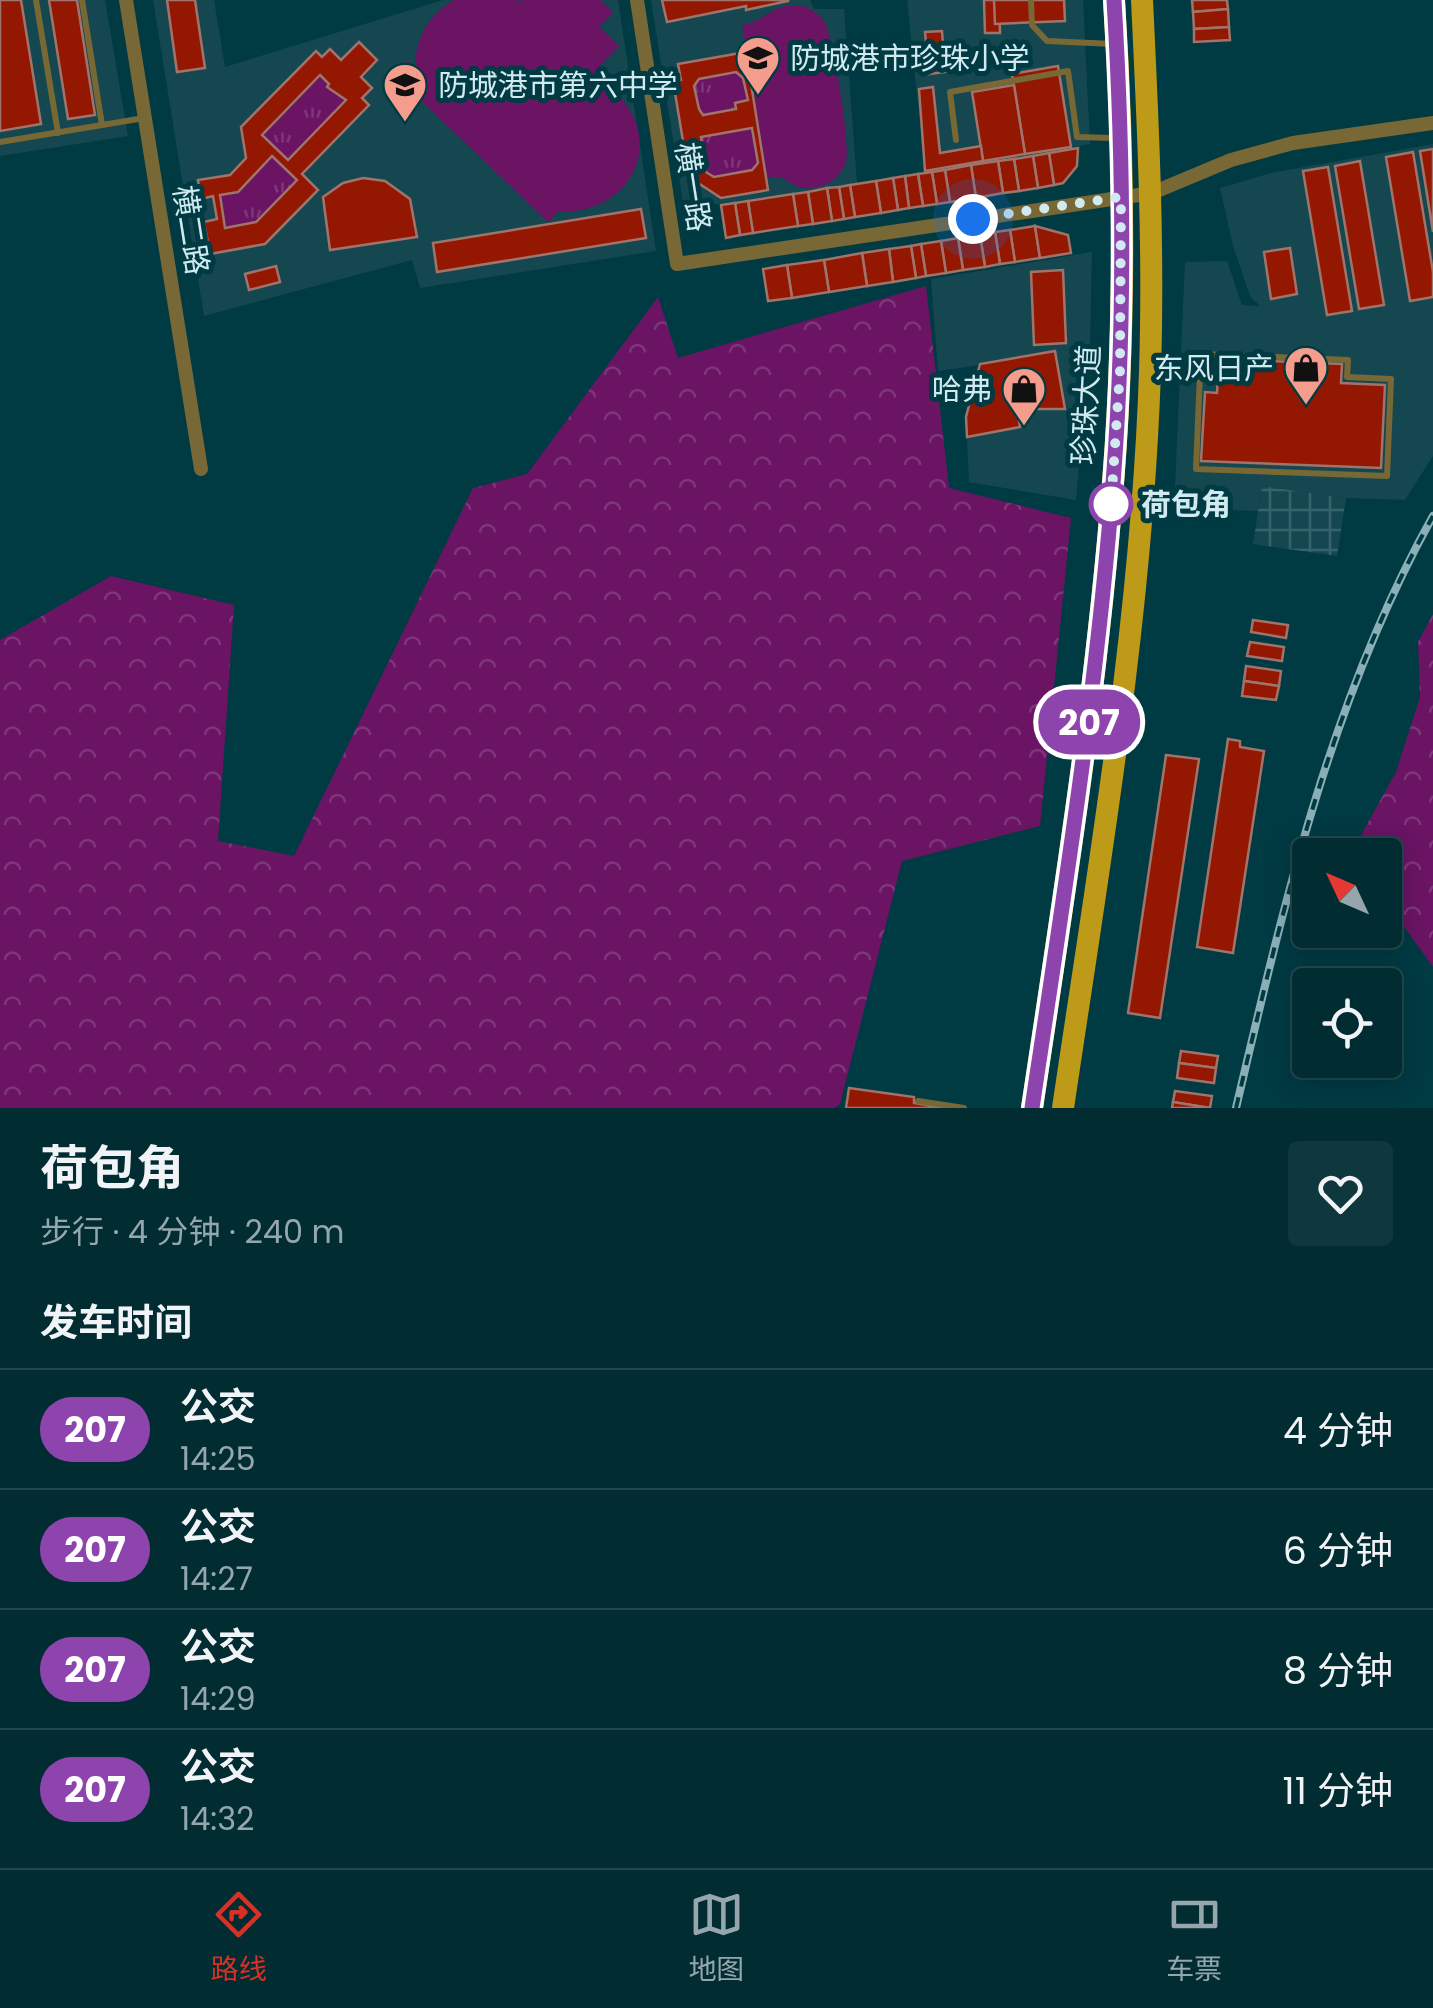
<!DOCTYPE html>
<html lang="zh">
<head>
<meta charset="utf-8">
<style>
  body { margin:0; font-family:Poppins,"Noto Sans SC",sans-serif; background:#0e383e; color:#f1f3f6; height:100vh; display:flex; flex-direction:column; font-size:38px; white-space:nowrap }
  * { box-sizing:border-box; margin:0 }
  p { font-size:32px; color:#95a7ac }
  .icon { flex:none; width:55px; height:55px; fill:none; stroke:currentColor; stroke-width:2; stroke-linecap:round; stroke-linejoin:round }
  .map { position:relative; height:1108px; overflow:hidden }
  .panel { display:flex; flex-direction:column; background:#002c32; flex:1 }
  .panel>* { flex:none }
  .badge { padding:0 20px; border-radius:32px; font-size:35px; line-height:65px }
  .needle { width:65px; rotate:314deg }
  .controls { position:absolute; left:1292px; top:838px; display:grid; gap:20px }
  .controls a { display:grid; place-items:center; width:110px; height:110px; border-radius:10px; background:#002c32; box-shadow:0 5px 25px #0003,0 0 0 2px #22484d; font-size:50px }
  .you { position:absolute; width:50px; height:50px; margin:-25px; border:8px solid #fff; border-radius:50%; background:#1a73e8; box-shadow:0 0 0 15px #1a73e833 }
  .map>.badge { position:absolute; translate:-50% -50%; box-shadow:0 0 0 5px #fff }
  h2 { padding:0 40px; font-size:38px; line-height:90px }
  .round { display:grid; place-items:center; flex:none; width:105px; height:105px; border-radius:10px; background:#0e383e }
  .summary { display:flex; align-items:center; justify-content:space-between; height:170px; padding:0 40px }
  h1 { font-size:48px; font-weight:700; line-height:75px }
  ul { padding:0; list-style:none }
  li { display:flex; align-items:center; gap:30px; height:120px; padding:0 40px; border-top:2px solid #22484d }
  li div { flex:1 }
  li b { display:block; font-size:38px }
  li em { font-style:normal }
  li .badge { min-width:110px; font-weight:700; text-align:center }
  .menu { display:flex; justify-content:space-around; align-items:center; height:140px; border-top:2px solid #22484d; background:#002c32; font-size:28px; color:#95a7ac }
  .menu a { display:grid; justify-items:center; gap:5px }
  .menu .active { color:#d93025 }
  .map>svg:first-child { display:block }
  .built { fill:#154750 }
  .industrial { fill:url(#industrial-grid) }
  .grass { fill:url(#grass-tufts) }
  .forest { fill:url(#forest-crowns) }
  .pitch { fill:#6a1463 }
  .building { fill:#941702; stroke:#9f746b; stroke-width:2.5; fill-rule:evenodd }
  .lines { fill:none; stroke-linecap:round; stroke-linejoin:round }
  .lane { stroke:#786835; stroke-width:6 }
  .street { stroke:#786835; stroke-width:14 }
  .primary { stroke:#bd9a18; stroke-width:22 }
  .rail-casing { stroke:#8aafb6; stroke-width:8 }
  .rail { stroke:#003a43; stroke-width:4; stroke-dasharray:11; stroke-linecap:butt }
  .line-casing { stroke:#fff; stroke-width:22 }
  .line { stroke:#8e44ad; stroke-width:15 }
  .walk { stroke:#d0eaf0; stroke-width:10; stroke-dasharray:0 18 }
  .stop-dot { fill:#fff; stroke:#8e44ad; stroke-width:5 }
  .labels { text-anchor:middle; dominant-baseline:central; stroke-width:10; stroke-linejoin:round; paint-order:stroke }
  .poi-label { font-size:30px; fill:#d0eaf0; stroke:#003a43; text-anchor:start }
  .street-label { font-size:30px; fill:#d0eaf0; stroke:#003a43 }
  .stop-label { font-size:30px; font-weight:bold; fill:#d0eaf0; stroke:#003a43; text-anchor:start }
</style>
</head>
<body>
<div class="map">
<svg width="1433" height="1108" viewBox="0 0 1433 1108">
  <defs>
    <pattern id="industrial-grid" width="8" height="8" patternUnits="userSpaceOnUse" patternTransform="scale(2.5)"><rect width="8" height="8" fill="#154750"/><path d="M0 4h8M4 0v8" fill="none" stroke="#36626a"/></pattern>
    <pattern id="grass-tufts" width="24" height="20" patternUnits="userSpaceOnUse" patternTransform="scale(2.5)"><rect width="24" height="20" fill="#6a1463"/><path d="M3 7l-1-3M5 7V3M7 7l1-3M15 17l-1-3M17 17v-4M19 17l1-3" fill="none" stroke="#7e367a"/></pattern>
    <pattern id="forest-crowns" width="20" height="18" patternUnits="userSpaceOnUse" patternTransform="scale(2.5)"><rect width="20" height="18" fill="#6a1463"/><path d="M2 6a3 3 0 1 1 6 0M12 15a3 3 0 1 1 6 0" fill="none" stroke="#7e367a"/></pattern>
  </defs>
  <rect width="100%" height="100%" fill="#003a43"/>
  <g class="built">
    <polygon points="0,0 105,0 128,136 0,156"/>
    <polygon points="153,0 214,0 225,67 443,0 618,0 656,251 420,288 412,260 204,316"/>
    <polygon points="651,0 810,0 814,9 844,9 857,183 684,209"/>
    <polygon points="907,0 1083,0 1090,144 925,171"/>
    <polygon points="1433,144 1433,456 1405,500 1346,498 1262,486 1258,511 1174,508 1185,262 1227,261 1242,305 1260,306 1250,296 1233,246 1220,188 1271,173"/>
    <polygon points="1092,252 1090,346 1076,500 969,482 966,417 980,365 938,371 931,279"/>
  </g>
  <polygon class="industrial" points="1262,486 1346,498 1337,556 1253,544"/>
  <g class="grass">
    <polygon points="736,72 743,78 748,100 735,103 736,109 703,115 699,109 694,86 699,79"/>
    <polygon points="320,75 329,84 328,87 346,100 288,160 262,135"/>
    <polygon points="752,128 758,163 752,170 714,177 706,172 701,137"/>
    <polygon points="272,156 297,180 256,222 225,228 220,195 238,192"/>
  </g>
  <g class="forest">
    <polygon points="926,286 949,488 1071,518 1040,826 902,861 840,1104 834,1108 0,1108 0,640 111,576 234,605 218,841 294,856 473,488 527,474 658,297 678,358"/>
    <polygon points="1433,614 1433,967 1390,907 1385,894 1385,855 1369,855 1361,835 1396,772 1420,697 1418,642"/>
  </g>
  <g class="pitch">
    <path d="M454,0H516L521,3L520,0H600L613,12L599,27L619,46L594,72C609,87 627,100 635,120C655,171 609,216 559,211L548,222L394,75L407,61L415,68C415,39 428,15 454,0Z"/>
    <path d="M797,5C808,7 817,11 824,21C833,34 851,146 846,161C842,174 832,184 818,187C804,191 793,186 782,177L766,178L742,25C765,22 771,4 797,5Z"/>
  </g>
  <g class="building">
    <polygon points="0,0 21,0 41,124 0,131"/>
    <polygon points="49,0 77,0 95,115 68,119"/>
    <polygon points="167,0 195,0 205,68 177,72"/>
    <polygon points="662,0 788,0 788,1 746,10 746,6 667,22"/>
    <polygon points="984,0 999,0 1000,33 985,33"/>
    <polygon points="994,0 1064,0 1065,21 995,24"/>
    <polygon points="1192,0 1227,0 1228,9 1193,12"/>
    <polygon points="1228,9 1229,27 1194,29 1193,12"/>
    <polygon points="1229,27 1230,40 1194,42 1194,29"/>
    <polygon points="942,31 945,72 929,74 925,32"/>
    <path d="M359,42L377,60L361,77L372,88L362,98L369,105L302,174L318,190L265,244L210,254L204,222L217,219L213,196L201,199L198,180L230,175L246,158L241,127L316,51L322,57L330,49L341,60ZM320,75L329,84L327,87L346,100L288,160L262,135ZM272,156L297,180L256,222L225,228L220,195L238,192Z"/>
    <path d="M746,52L768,190L721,198L689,177L673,81L681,80L678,64ZM736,72L743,78L748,100L735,103L736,109L703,115L699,109L694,86L699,79ZM752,128L758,163L752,170L714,177L706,172L701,137Z"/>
    <polygon points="1058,66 1071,147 1025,154 1012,74"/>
    <polygon points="1014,85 1025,154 983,161 972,92"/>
    <polygon points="933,87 940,153 981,146 983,161 925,171 919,89"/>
    <polygon points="1078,148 1077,166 1063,183 1054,185 1049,153"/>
    <polygon points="1433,149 1433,232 1420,151"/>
    <polygon points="1413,152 1433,272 1433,297 1410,301 1386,157"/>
    <polygon points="1049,153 1054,185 1038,188 1033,156"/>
    <polygon points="1033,156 1038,188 1019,191 1014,159"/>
    <polygon points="1014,159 1019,191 1003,193 998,161"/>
    <polygon points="998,161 1003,193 976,198 971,165"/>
    <polygon points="1360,161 1384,305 1359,309 1335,166"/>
    <polygon points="971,165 976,198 950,202 945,170"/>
    <polygon points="1328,167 1352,311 1327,315 1303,171"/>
    <polygon points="945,170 950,202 937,204 932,172"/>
    <polygon points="932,172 937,204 923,206 918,174"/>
    <polygon points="918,174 923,206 909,208 905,176"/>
    <polygon points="905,176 909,208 898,210 893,178"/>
    <polygon points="363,178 385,181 410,199 417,237 330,250 323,197 343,183"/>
    <polygon points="893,178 898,210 881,213 876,181"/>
    <polygon points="876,181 881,213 855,217 850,185"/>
    <polygon points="850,185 855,217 844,219 839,187"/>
    <polygon points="839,187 844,219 832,221 827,188"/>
    <polygon points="827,188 832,221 813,224 808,192"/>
    <polygon points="808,192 813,224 798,226 793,194"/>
    <polygon points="793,194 798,226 753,233 748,201"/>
    <polygon points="748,201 753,233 740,235 735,203"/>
    <polygon points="735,203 740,235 726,238 721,205"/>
    <polygon points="641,209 646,238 437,272 433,243"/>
    <polygon points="1035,226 1040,258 1015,262 1010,230"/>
    <polygon points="1035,226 1068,235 1071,253 1040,258"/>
    <polygon points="1010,230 1015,262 1000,264 995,232"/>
    <polygon points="995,232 1000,264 985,267 980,235"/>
    <polygon points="980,235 985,267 963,270 958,238"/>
    <polygon points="958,238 963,270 946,273 941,241"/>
    <polygon points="941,241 946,273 926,276 921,244"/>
    <polygon points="921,244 926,276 916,278 911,246"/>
    <polygon points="911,246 916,278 893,282 889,249"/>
    <polygon points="1290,248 1297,294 1271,299 1264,252"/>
    <polygon points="889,249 893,282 867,286 862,253"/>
    <polygon points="862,253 867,286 829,292 824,260"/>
    <polygon points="824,260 829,292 792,298 787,265"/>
    <polygon points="787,265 792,298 768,301 763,269"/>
    <polygon points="276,266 280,282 249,290 245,274"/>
    <polygon points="1063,270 1066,343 1034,345 1031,272"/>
    <polygon points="1055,351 1065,409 1017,409 1020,427 967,437 966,417 980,364"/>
    <polygon points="1219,359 1342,364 1341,383 1385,385 1381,468 1201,461 1205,392 1217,393"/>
    <polygon points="1253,620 1288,625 1286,638 1251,632"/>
    <polygon points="1250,642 1284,647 1282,661 1247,656"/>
    <polygon points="1246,666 1281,671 1279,686 1244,681"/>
    <polygon points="1244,681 1279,686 1276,700 1242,696"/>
    <polygon points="1228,739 1240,741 1240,747 1264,751 1233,953 1197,947"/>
    <polygon points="1166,755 1199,759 1160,1018 1128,1013"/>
    <polygon points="1181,1051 1218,1056 1216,1068 1179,1063"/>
    <polygon points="1179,1063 1216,1068 1214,1083 1177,1078"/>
    <polygon points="849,1088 914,1097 914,1103 944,1108 846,1108"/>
    <polygon points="1175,1091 1212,1096 1210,1108 1173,1102"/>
    <polygon points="1173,1102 1210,1108 1172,1108"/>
  </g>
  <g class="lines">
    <g class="lane">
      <polyline points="36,0 58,133"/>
      <polyline points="82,0 102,125"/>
      <polyline points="1031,0 1032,25 1047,41 1114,44"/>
      <polyline points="956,140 950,92 1068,71 1077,137 1114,138"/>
      <polyline points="0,142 144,118"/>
      <polyline points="1156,372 1200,374 1196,469 1387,476 1391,379 1347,377 1348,360 1201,354 1200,374"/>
      <polyline points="918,1101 964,1108"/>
    </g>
    <g class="street">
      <polyline points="126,0 201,469"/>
      <polyline points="637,0 677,264 1152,193 1231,160 1293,143 1433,123"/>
    </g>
    <g class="primary">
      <path d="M1032,1108C1062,908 1094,709 1111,507C1126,339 1125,168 1114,0"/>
      <path d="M1063,1108C1099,864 1142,618 1150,371C1154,247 1148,124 1142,0"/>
    </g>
    <defs>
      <path id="rail" d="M1236,1108C1284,904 1330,700 1433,516"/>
    </defs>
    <use href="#rail" class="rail-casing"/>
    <use href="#rail" class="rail"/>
  </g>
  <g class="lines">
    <defs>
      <path id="line" d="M1032,1108C1062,908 1094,709 1111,507C1126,339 1124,168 1114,0"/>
    </defs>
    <use href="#line" class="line-casing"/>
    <use href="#line" class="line"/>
    <polyline class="walk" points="973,219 1121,197 1120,371 1111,506 1111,504"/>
  </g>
  <defs>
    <symbol id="school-pin" viewBox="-11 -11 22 30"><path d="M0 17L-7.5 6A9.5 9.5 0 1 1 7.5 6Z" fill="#f49d8c" stroke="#003a43"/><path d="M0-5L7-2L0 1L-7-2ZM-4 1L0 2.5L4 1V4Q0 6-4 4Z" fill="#111"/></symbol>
    <symbol id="shop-pin" viewBox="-11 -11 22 30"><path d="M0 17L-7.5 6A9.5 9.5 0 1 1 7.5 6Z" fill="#f49d8c" stroke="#003a43"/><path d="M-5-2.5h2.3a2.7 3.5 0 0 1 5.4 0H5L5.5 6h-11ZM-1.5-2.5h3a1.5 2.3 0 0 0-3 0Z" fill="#111"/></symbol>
  </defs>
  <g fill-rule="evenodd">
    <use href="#school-pin" x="733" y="33" width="50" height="68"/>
    <use href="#school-pin" x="380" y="60" width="50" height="68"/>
    <use href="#shop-pin" x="1281" y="343" width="50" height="68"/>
    <use href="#shop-pin" x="999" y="364" width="50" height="68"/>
  </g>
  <circle class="stop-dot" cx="1111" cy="504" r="20"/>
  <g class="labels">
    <g class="poi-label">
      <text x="790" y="58">防城港市珍珠小学</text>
      <text x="438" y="85">防城港市第六中学</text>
      <text x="1274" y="368" text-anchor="end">东风日产</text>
      <text x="992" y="389" text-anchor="end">哈弗</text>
    </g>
    <g class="street-label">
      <text transform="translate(693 187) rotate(81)">横一路</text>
      <text transform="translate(191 230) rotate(81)">横二路</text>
      <text transform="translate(1086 405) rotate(-87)">珍珠大道</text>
    </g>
    <g class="stop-label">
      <text x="1141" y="504">荷包角</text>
    </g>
  </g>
</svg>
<div class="controls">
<a><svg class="needle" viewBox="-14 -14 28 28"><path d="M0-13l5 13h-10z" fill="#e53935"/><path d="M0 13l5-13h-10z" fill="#95a7ac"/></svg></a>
<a><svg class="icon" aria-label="locate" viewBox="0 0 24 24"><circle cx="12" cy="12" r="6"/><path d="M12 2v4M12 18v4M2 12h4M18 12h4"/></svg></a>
</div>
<div class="you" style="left:973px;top:219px"></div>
<b class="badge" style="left:1089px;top:722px;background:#8e44ad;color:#fff">207</b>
</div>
<section class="panel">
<div class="summary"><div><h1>荷包角</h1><p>步行 · 4 分钟 · 240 m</p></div><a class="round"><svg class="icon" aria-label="heart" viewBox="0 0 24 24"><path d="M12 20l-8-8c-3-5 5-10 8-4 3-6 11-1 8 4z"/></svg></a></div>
<h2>发车时间</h2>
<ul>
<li><span class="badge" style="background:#8e44ad;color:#fff">207</span><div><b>公交</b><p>14:25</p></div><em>4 分钟</em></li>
<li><span class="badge" style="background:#8e44ad;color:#fff">207</span><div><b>公交</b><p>14:27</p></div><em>6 分钟</em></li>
<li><span class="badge" style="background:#8e44ad;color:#fff">207</span><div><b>公交</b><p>14:29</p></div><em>8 分钟</em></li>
<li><span class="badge" style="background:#8e44ad;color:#fff">207</span><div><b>公交</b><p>14:32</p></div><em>11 分钟</em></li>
</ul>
</section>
<nav class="menu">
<a class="active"><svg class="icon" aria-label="directions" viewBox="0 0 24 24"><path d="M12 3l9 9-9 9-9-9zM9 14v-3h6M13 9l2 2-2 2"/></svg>路线</a>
<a><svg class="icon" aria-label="map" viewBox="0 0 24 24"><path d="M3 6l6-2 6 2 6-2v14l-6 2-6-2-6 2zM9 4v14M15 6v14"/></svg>地图</a>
<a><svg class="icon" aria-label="tickets" viewBox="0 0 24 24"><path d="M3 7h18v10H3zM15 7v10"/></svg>车票</a>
</nav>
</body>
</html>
